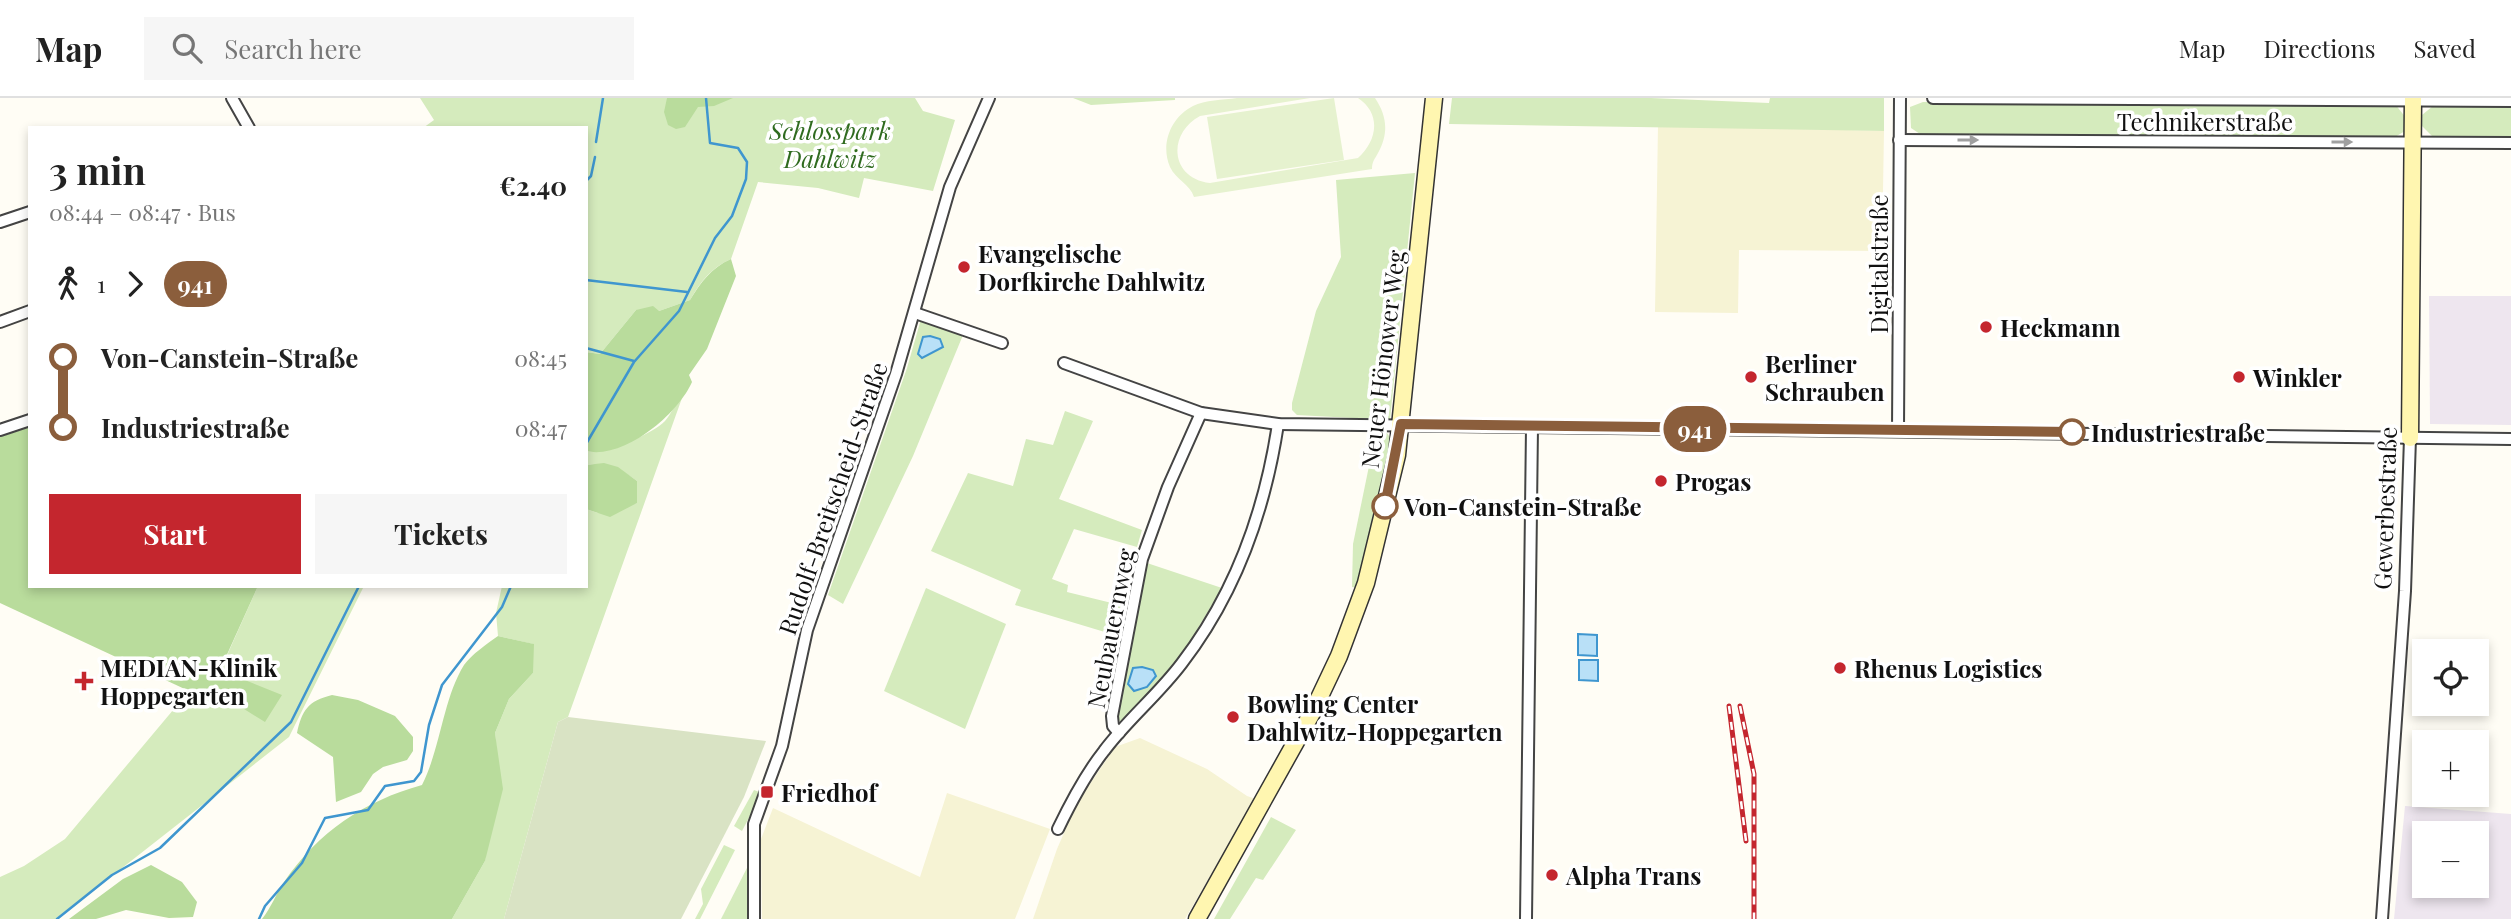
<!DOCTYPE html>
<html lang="en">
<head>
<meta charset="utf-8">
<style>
  body { margin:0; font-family:"Playfair Display",serif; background:#f6f6f6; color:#222; height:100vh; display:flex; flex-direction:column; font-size:26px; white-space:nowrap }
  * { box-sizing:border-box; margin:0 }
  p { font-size:23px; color:#767676 }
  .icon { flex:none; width:38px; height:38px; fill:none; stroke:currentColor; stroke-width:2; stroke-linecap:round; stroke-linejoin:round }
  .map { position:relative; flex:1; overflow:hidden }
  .sheet { position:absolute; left:28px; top:28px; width:560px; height:462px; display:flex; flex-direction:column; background:#fff; border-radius:0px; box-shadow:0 4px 10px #0003 }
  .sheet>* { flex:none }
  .badge { padding:0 14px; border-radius:23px; font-size:24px; line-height:46px }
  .tools { position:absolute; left:2412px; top:541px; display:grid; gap:14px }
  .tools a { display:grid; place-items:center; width:77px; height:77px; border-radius:0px; background:#fff; box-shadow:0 4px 10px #0003; font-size:35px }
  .map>.badge { position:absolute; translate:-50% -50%; box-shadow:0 0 0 4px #fff }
  .legs { display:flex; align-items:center; gap:10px; height:77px; padding:0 21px; font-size:23px }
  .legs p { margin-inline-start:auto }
  .headline { display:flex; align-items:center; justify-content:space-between; height:119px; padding:0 21px }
  h1 { font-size:38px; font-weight:700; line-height:52px }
  .action { display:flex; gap:14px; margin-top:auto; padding:14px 21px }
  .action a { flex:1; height:80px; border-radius:0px; background:#c4262e; color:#fff; font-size:28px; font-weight:700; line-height:80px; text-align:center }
  .action a+a { background:#f6f6f6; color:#222 }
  ul { padding:0 21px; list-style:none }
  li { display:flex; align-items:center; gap:24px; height:70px; font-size:26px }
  li i { display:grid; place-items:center; width:10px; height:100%; margin:0 9px; background:currentColor }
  li i::after { content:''; width:18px; height:18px; margin:-9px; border:5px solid; border-radius:50%; background:#fff }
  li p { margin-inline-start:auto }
  li:first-child i { background:linear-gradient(#0000 50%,currentColor 0) }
  li:last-child i { background:linear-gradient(currentColor 50%,#0000 0) }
  header { display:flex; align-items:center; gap:42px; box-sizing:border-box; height:98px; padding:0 35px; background:#fff; border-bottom:2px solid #e0e0e0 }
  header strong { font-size:33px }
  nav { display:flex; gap:38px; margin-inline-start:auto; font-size:24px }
  .search { width:490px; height:63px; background:#f6f6f6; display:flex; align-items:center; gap:18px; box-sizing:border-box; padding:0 24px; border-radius:0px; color:#767676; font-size:26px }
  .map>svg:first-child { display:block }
  .industrial { fill:#eee6ef; fill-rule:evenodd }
  .farmland { fill:#f6f3d4 }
  .green { fill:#d5ebbd }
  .forest { fill:#b9dc9c }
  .cemetery { fill:#d9e3c4 }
  .pitch { fill:#e6f2cf }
  .water { fill:#b9e0f7; stroke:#3f96cf; stroke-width:2 }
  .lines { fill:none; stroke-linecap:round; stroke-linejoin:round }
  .stream { stroke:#3f96cf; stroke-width:2.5 }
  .street-casing { stroke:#444; stroke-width:14 }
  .secondary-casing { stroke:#333; stroke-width:19 }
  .street { stroke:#fff; stroke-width:10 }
  .secondary { stroke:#fff6b0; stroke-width:16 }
  .rail-casing { stroke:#c4262e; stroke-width:5 }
  .rail { stroke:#fff; stroke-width:2.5; stroke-dasharray:8; stroke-linecap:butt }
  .oneway { fill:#a0a0a0 }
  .line-1-casing { stroke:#fff; stroke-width:16 }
  .line-1 { stroke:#8b5e3c; stroke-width:10 }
  .poi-dot { fill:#c4262e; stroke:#fff; stroke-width:2.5 }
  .stop-1-dot { fill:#fff; stroke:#8b5e3c; stroke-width:3.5 }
  .labels { text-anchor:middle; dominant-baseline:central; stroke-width:7; stroke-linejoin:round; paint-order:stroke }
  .street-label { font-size:24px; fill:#111; stroke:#fff }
  .park-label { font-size:24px; font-style:italic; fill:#2f6b1f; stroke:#fff }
  .poi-label { font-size:24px; font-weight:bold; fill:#111; stroke:#fff; text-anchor:start }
  .stop-label { font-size:24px; font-weight:bold; fill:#111; stroke:#fff; text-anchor:start }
</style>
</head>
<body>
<header>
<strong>Map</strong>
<div class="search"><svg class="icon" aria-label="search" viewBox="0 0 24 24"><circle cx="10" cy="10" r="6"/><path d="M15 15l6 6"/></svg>Search here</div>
<nav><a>Map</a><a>Directions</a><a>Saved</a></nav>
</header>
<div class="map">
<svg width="2511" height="821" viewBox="0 0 2511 821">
  <rect width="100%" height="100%" fill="#fffdf5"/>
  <g class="industrial">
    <polygon points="2429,198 2511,198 2511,327 2430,326"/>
    <path d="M2405,708L2511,716V821H2394ZM2424,735H2476V788H2424Z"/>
  </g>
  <g class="farmland">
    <polygon points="1658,27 1884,33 1882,153 1739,152 1738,215 1655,214"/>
    <polygon points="1140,640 1207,671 1247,698 1256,701 1185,821 1033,821 1057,751 1077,705 1115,649"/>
    <polygon points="947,695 1050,731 1015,821 762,821 761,741 773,710 920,779"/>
  </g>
  <g class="green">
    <path d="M420,0H915L923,13L955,22L933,93L864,80L859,100L818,90L758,84L731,161C711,170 701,183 690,202L659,213L636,212L600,256L586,254V30H423L434,22Z"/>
    <polygon points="1073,0 1175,0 1175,2 1091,7"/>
    <polygon points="1452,0 1651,0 1769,5 1770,0 1884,0 1884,33 1449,26"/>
    <polygon points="1923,4 2395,6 2406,20 2405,33 2395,39 1920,36 1911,30 1910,9"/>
    <polygon points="2433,8 2511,8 2511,40 2433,39 2422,28 2422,17"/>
    <polygon points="1415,75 1390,322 1297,317 1292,312 1292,305 1316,213 1341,159 1336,82"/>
    <polygon points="921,221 963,237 913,358 843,506 828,497 907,270"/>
    <path d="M682,300L568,619L558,624L504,821H452L485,763L497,656L495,635L509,601L533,575V546L498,538L496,515L502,488H586V411L598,415L637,405V383C619,370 608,365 586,367V353C603,357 653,336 665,323C671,316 674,307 682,300Z"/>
    <polygon points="1065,313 1093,323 1059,401 1142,432 1137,449 1074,431 1052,481 1068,487 1067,494 1124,508 1118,538 1015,507 1021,492 931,453 968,375 1013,388 1026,341 1053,347"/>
    <polygon points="1376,334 1387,335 1391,341 1357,490 1352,489 1353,446"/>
    <polygon points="1147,465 1222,490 1176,567 1125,624 1117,622"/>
    <polygon points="258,488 364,488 289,639 57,821 0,821 0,779 24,768 65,741 189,593 220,573"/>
    <polygon points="926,490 1006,526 965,631 884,593"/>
    <polygon points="754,692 762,695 742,733 734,728"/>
    <polygon points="1271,719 1296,732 1263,782 1256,780 1230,821 1214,821"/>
    <polygon points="724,747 735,752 700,821 695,821 703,806 701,791"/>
    <polygon points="750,764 749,821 721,821"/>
  </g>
  <g class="forest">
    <polygon points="667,0 733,0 714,8 698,9 685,29 676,31 668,27 664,14"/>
    <path d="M731,161L736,178L707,251L689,277L692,284C678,316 624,362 586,353V254L600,256L636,212L653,208L659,213L690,202C701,184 711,170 731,161Z"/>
    <polygon points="30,329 30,488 258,488 220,572 282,597 265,624 244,611 189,593 0,505 0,339"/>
    <polygon points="604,365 618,369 637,383 637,405 610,419 586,411 586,367"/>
    <path d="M498,538L534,546L533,575L509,601L495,635L503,691L485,763L452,821H262C271,810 276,796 284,784C318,734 364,703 422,687C441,649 443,601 464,567C472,556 487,546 498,538Z"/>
    <path d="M332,597L358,602L395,618L413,639V653L407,662L383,669L373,676L361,694L336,704L333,659L297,635C302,612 308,603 332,597Z"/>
    <polygon points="151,767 182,784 197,804 193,819 169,820 126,812 96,821 69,821 123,781"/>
  </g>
  <polygon class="cemetery" points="568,619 766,643 744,699 681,821 504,821 558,624"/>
  <g class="pitch">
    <path d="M1237,0H1310L1200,18C1167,36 1170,80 1210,85L1358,60C1377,43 1382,16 1358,0H1375C1387,18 1389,35 1378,55C1375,61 1372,63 1372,71L1194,99C1190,86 1176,82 1170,69C1160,46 1171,19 1193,8C1205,2 1223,2 1237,0Z"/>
    <polygon points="1334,0 1344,62 1217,81 1207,19"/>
  </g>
  <g class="water">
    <polygon points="930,238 940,241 943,249 922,260 918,256 923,239"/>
    <polygon points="1578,536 1597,537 1597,558 1578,557"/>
    <polygon points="1579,562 1598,562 1598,583 1579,582"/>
    <polygon points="1142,569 1153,572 1156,578 1147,589 1134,593 1128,586 1133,570"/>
  </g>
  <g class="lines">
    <g class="stream">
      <polyline points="596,44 603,0"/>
      <polyline points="586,83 591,78 595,59"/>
      <polyline points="586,182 687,194"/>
      <polyline points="586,250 634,263"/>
      <polyline points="586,346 634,264 679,213 715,140 732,118 746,81 747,64 738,50 710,45 706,0"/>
      <polyline points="57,821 112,777 160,750 291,624 359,488"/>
      <polyline points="259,821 265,808 302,765 325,720 368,712 385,688 414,683 421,674 429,627 442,587 502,509 511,488"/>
    </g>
    <defs>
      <g id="street">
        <polyline points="232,0 249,30"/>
        <polyline points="1933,0 2511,3"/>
        <polyline points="1899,42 2511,45"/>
        <polyline points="0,124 30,114"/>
        <polyline points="915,215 1002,245"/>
        <polyline points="0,224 30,213"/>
        <polyline points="1064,265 1201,315 1278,326 2511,341"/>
        <polyline points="0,332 30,322"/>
        <polyline points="1898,333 1900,0"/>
        <polyline points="1119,635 1113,628 1112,618 1142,461 1168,389 1201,315"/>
        <path d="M1058,731C1071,704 1085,677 1104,653C1127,622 1158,597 1182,565C1235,496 1265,412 1278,326"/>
        <polyline points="754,821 754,726 782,648 807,532 896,276 950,89 989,0"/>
        <polyline points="1526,821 1532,329"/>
        <polyline points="2382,821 2405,493 2410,340"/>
      </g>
      <g id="secondary">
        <polyline points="2410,340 2413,0"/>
        <polyline points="1197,821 1313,613 1339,558 1366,485 1397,357 1434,0"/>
      </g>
    </defs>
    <use href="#street" class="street-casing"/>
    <use href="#secondary" class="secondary-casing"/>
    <use href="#street" class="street"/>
    <use href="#secondary" class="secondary"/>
    <defs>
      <g id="rail">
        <polyline points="1729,608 1746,743"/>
        <polyline points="1740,608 1754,676 1754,821"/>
      </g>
    </defs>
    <use href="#rail" class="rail-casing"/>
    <use href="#rail" class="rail"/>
  </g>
  <defs><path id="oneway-solid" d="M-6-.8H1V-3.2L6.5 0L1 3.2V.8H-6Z" transform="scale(1.75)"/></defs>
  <g class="oneway">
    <use href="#oneway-solid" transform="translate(1968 42)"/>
    <use href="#oneway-solid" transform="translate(2342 44)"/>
  </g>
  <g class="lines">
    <defs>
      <polyline id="line-1" points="1385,408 1401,326 2072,334"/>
    </defs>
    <use href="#line-1" class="line-1-casing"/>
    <use href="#line-1" class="line-1"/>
  </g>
  <g class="poi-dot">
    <circle cx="964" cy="169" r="7"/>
    <circle cx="1986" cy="229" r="7"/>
    <circle cx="1751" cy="279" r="7"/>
    <circle cx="2239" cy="279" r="7"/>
    <circle cx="1661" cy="383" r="7"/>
    <circle cx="1840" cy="570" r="7"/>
    <path d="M80.5 572.5h7v7h7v7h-7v7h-7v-7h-7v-7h7z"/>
    <circle cx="1233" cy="619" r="7"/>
    <rect x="760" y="687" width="14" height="14" rx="3.5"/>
    <circle cx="1552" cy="777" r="7"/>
  </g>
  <g class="stop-1-dot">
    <circle cx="2072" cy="334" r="12"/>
    <circle cx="1385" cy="408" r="12"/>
  </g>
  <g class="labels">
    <g class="street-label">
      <text x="2205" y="23">Technikerstraße</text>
      <text transform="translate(1878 166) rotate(-90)">Digitalstraße</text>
      <text transform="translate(1382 261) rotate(-83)">Neuer Hönower Weg</text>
      <text transform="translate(832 400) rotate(-71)">Rudolf-Breitscheid-Straße</text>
      <text transform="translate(2384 410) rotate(-88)">Gewerbestraße</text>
      <text transform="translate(1110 530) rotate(-79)">Neubauernweg</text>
    </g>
    <g class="park-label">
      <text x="830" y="32">Schlosspark<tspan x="830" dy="28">Dahlwitz</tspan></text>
    </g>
    <g class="poi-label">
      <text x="978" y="155">Evangelische<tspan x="978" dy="28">Dorfkirche Dahlwitz</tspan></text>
      <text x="2000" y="229">Heckmann</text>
      <text x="1765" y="265">Berliner<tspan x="1765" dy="28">Schrauben</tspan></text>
      <text x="2253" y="279">Winkler</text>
      <text x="1675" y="383">Progas</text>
      <text x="100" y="569">MEDIAN-Klinik<tspan x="100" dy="28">Hoppegarten</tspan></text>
      <text x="1854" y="570">Rhenus Logistics</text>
      <text x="1247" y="605">Bowling Center<tspan x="1247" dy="28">Dahlwitz-Hoppegarten</tspan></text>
      <text x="781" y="694">Friedhof</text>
      <text x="1566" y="777">Alpha Trans</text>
    </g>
    <g class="stop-label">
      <text x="2091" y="334">Industriestraße</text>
      <text x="1404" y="408">Von-Canstein-Straße</text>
    </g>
  </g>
</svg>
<div class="tools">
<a><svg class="icon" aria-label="locate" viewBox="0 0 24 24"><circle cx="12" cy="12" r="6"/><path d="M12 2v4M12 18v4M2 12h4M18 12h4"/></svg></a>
<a>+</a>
<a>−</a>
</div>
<b class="badge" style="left:1695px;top:331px;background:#8b5e3c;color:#fff">941</b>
<section class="sheet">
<div class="headline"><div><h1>3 min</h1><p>08:44 – 08:47 · Bus</p></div><b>€2.40</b></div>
<div class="legs"><svg class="icon" aria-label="walk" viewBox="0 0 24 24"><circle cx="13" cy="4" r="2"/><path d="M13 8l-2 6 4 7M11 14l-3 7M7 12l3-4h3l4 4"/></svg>1<svg class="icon" aria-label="forward" viewBox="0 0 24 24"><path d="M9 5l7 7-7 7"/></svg><b class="badge" style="background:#8b5e3c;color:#fff">941</b></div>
<ul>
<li><i style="color:#8b5e3c"></i><b>Von-Canstein-Straße</b><p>08:45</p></li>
<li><i style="color:#8b5e3c"></i><b>Industriestraße</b><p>08:47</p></li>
</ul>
<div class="action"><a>Start</a><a>Tickets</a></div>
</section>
</div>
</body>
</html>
